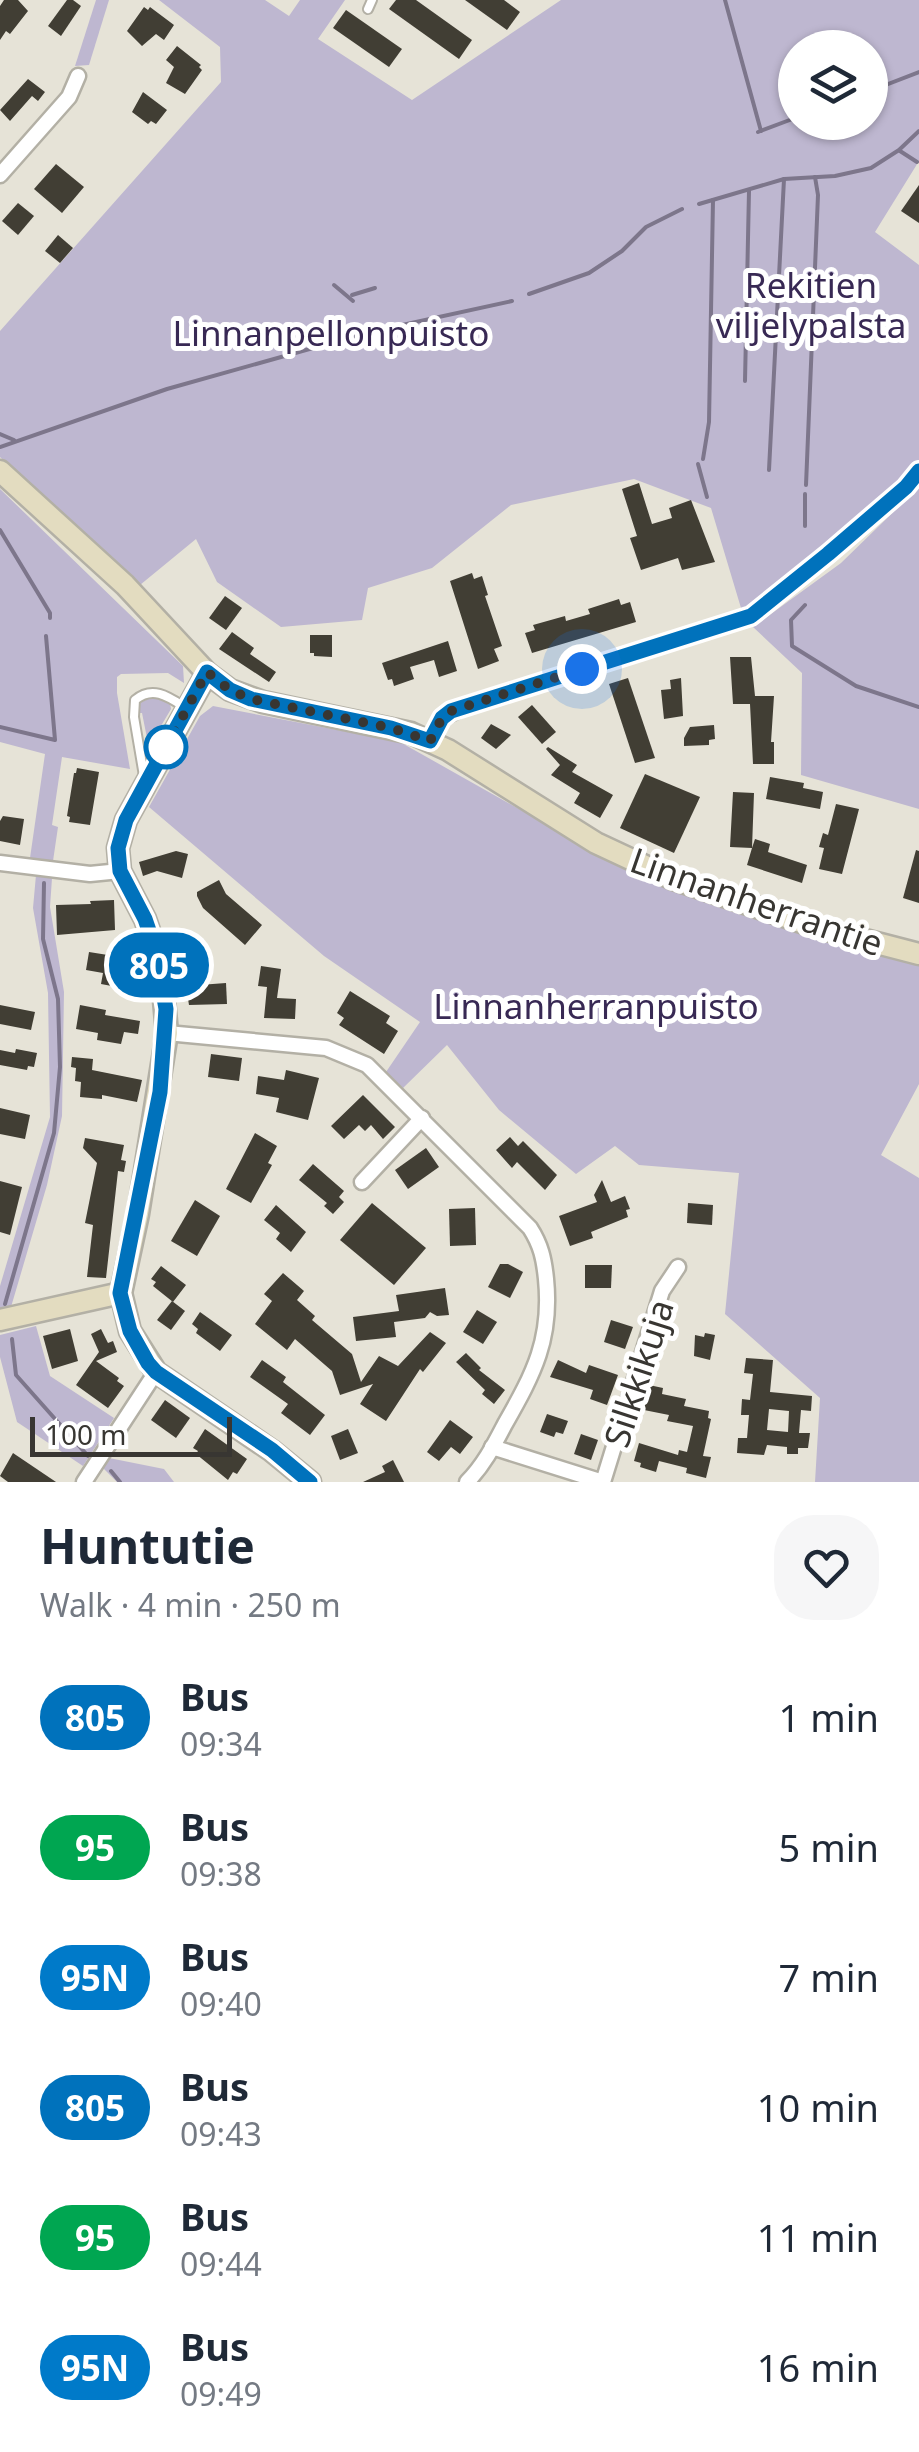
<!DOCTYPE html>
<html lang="en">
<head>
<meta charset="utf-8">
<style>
  body { margin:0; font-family:"Noto Sans",sans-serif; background:#f6f6f7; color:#1f2937; height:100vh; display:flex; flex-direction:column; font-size:38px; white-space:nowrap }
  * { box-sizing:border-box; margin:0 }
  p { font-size:32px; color:#747a83 }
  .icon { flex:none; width:55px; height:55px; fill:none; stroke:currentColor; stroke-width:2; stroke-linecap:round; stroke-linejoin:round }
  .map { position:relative; height:1482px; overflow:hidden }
  .side { display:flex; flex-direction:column; background:#fff; flex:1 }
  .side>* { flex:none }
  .badge { padding:0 20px; border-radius:32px; font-size:35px; line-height:65px }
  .controls { position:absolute; left:778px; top:30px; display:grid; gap:20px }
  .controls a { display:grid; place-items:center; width:110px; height:110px; border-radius:50%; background:#fff; box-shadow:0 2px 8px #0004; font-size:50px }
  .scale { position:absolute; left:30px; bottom:25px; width:202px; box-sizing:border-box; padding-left:10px; border:5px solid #383632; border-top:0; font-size:28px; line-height:35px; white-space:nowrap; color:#383632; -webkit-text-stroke:8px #fff; paint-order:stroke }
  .you { position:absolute; width:50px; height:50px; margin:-25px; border:8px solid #fff; border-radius:50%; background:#1a73e8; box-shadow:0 0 0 15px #1a73e833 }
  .map>.badge { position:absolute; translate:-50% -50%; box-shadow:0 0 0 5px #fff }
  .round { display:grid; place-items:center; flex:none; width:105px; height:105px; border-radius:40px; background:#f6f6f7 }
  .headline { display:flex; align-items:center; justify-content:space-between; height:170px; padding:0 40px }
  h1 { font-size:48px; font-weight:700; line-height:75px }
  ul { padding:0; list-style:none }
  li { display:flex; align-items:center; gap:30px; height:130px; padding:0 40px }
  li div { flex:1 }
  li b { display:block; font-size:38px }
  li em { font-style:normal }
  li .badge { min-width:110px; font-weight:700; text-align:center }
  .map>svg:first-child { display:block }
  .green { fill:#beb7d0; fill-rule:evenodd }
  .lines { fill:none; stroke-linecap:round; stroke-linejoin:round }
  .stream { stroke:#7d768b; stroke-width:4 }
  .building { fill:#413e34; fill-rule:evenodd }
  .lane-casing { stroke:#b3b0a5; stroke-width:12 }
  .street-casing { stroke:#b3b0a5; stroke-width:19 }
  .secondary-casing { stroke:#b3b0a5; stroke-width:25 }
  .lane { stroke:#fff; stroke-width:8 }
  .street { stroke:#fff; stroke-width:14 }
  .secondary { stroke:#e3dcc0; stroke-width:20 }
  .line-casing { stroke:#fff; stroke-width:22 }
  .line { stroke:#0072bc; stroke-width:15 }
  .walk { stroke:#383632; stroke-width:10; stroke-dasharray:0 18 }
  .stop-dot { fill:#fff; stroke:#0072bc; stroke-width:5 }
  .labels { text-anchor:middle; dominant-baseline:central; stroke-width:10; stroke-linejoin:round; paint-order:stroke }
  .park-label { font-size:35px; fill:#382954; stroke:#fff }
  .street-label { font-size:35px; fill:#383632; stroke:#fff }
</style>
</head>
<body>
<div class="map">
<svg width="919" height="1482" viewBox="0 0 919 1482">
  <rect width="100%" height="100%" fill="#e6e3d7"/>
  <g class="green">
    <polygon points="96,0 109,0 89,65 75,66"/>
    <path d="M159,0H265L289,16L300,0H345L318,39L412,100L561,0H919V161L875,232L919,265V463L902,485L744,618L711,508L634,479L511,505L432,568L368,588L362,620L281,627L217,582L196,539L140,585L0,457V331L221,82L220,47ZM795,48H870V122H795Z"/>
    <polygon points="919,487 919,809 801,775 802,673 753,627 841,563"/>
    <polygon points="0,489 183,666 184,683 168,673 121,674 117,677 117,693 130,769 62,757 52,825 58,827 53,861 30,858 45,754 0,742"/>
    <polygon points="155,695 170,703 171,709 145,753 143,744 148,743 142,713 137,713 138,704"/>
    <polygon points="213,706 400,742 608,859 919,962 919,1084 881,1155 919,1178 919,1482 815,1482 820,1398 725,1314 739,1173 639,1165 615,1146 576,1174 499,1110 447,1045 403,1088 386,1072 420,1022 324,956 149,807 200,716"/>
    <polygon points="36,875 52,878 50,907 64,992 62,1116 47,1185 11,1307 0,1310 0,1286 50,1117 48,993 33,908"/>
    <polygon points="36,1326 50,1376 114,1418 83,1466 17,1422 0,1357 0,1335"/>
    <polygon points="109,1458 164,1469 174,1482 117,1482 102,1467"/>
  </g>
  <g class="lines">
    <g class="stream">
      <polyline points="725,0 761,131"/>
      <polyline points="870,91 919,72"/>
      <polyline points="758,132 795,118"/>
      <polyline points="900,151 917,162"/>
      <polyline points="699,204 784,179 835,176 871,168 899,150 919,131"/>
      <polyline points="334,285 353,301"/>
      <polyline points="529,294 589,273 622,251 646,227 682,209"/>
      <polyline points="352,295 375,288"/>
      <polyline points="745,381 749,191"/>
      <polyline points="0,434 14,440"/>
      <polyline points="0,447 167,389 370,332 512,301"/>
      <polyline points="703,459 709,422 713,200"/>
      <polyline points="698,464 707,497"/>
      <polyline points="769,470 784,179"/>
      <polyline points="806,485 818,195 815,177"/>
      <polyline points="805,494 805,526"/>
      <polyline points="0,530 50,613 50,618"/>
      <polyline points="805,605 791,620 792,646 856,686 919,707"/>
      <polyline points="0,727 55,740 46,636"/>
      <polyline points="5,1304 54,1133 60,1067 58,999 43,939 44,883"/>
      <polyline points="12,1339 16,1375 88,1456"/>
      <polyline points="111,1471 120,1482"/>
    </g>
  </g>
  <g class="building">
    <polygon points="4,0 18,0 28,11 10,34 6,31 0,40 0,6"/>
    <polygon points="67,0 73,0 81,6 61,36 48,26"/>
    <polygon points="396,0 416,0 472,40 459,59 389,9"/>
    <polygon points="465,0 504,0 520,12 507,30"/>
    <polygon points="144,7 148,10 150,7 174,25 164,40 156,34 142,46 127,31"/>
    <polygon points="346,10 402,49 389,67 333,28"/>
    <polygon points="177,46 201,65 199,67 202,70 185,94 166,83 174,67 166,60"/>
    <polygon points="28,79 45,92 38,101 32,96 10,121 0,110"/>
    <polygon points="143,92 167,110 156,124 151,121 148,124 132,112"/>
    <polygon points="56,164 84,187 62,213 34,189"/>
    <polygon points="919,185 919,223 901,211"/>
    <polygon points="18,203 34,216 18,235 2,221"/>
    <polygon points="58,235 73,248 60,263 45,251"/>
    <polygon points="639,483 652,524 672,518 669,508 691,500 715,562 682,570 678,558 641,570 630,538 637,536 622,489"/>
    <polygon points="472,573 474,579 482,576 488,595 485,596 502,646 494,649 499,661 478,669 450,581"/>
    <polygon points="225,596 242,608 226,630 209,618"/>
    <polygon points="619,599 621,605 630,602 636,622 532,653 525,633 535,630 533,625 565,616 566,621 590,614 588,609"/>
    <polygon points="232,632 254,648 250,654 276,672 269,682 219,649"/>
    <polygon points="310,635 332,635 332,657 314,656 314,653 310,653"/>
    <polygon points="448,641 457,671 439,677 434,660 410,667 414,679 394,686 392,679 388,680 382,663"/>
    <polygon points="730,657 751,657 755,696 774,696 771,742 774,742 774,764 753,764 750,704 733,704"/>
    <polygon points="628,678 655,758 635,763 609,684"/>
    <polygon points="681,678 683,716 664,719 661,690 671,689 670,680"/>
    <polygon points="532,705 556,732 542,744 518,717"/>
    <polygon points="491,724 511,735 496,749 481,738"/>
    <polygon points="714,725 715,739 709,740 709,745 684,746 684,738 690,727"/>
    <polygon points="548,747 577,765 572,772 613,795 600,818 574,803 580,793 551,775 560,765 546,749"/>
    <polygon points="77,768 99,772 90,825 69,822 70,817 67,816 74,773 76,773"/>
    <polygon points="645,774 700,797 674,853 620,828"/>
    <polygon points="770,777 804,783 803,788 823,792 820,809 766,799"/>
    <polygon points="733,792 754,793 752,848 755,839 770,844 768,852 807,865 802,883 747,865 752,848 730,847"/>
    <polygon points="836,804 859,809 842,874 819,869 824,848 819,847 823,833 828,835"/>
    <polygon points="3,816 24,819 20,845 0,841 0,821"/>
    <polygon points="916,850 919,851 919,903 903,898"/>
    <polygon points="176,851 188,854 182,878 157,871 143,876 139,862"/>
    <polygon points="219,880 226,894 262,925 245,945 203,908 197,896 197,892"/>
    <polygon points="114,900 115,930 57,935 56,905 91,904 90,901"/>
    <polygon points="89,952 133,959 130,977 119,976 117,987 101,984 103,973 86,970"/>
    <polygon points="261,966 281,969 277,998 296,999 295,1019 264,1018 267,987 258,986"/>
    <polygon points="226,983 227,1004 189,1005 186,986"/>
    <polygon points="350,991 390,1016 386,1023 398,1031 384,1054 339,1025 344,1018 337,1013"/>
    <polygon points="0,1005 35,1012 31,1030 0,1024"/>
    <polygon points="80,1005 106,1010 105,1015 140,1021 138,1034 124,1032 121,1044 97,1040 98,1033 76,1029"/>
    <polygon points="16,1049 37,1053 34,1067 28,1066 27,1070 0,1065 0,1050 15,1053"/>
    <polygon points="211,1054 242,1058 239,1081 208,1077"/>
    <polygon points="72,1057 93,1059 92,1070 142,1080 137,1102 102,1095 102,1099 80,1097 81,1082 75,1081 76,1068 71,1067"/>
    <polygon points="286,1070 319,1078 308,1120 276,1112 279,1098 256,1094 258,1076 284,1080"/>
    <polygon points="363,1095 395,1127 383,1139 371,1125 365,1131 359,1125 344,1139 331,1126"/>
    <polygon points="0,1108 30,1115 25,1139 0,1134"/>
    <polygon points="255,1133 277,1146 268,1163 272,1165 251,1203 226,1189"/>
    <polygon points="510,1137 518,1146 523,1141 557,1175 545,1190 517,1162 512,1168 496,1150"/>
    <polygon points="85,1138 124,1145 121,1160 126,1161 124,1172 118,1171 106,1278 87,1277 93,1225 85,1223 97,1163 83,1148"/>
    <polygon points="426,1148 439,1167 408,1189 395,1170"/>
    <polygon points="313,1164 344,1191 339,1197 344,1202 333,1214 324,1206 327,1203 299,1180"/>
    <polygon points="602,1180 611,1202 625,1196 630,1209 626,1210 628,1217 591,1232 593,1238 570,1246 559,1216 597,1202 594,1195"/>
    <polygon points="0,1181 22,1187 10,1235 0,1232"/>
    <polygon points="195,1200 220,1216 197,1256 171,1241"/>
    <polygon points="372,1203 426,1248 394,1285 340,1240"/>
    <polygon points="688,1203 713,1205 712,1225 687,1223"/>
    <polygon points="276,1205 306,1232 291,1252 276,1239 280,1233 264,1220"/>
    <polygon points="475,1208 476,1245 450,1246 449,1209"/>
    <polygon points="500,1264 508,1264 523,1272 510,1298 488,1287"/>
    <polygon points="585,1265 612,1265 611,1288 585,1288"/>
    <polygon points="161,1266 186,1285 173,1302 153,1286 156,1282 151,1279"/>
    <polygon points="283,1273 304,1291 297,1300 315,1316 312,1320 352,1354 361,1382 379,1356 398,1366 430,1332 446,1343 423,1372 420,1369 386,1421 360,1404 373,1384 340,1395 332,1371 295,1339 287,1350 255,1324 272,1301 264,1294"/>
    <polygon points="445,1288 449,1315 437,1316 430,1312 425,1318 394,1322 396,1337 356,1341 353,1317 399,1311 396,1295"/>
    <polygon points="172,1301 185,1311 171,1330 157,1320"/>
    <polygon points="477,1310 497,1322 483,1344 463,1332"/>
    <polygon points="200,1312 232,1335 220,1351 196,1333 198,1329 192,1324"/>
    <polygon points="611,1320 633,1327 625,1349 604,1342"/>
    <polygon points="70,1329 78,1361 52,1369 43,1336"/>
    <polygon points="101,1329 108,1343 113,1341 117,1352 96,1361 119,1378 117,1381 124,1386 108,1408 76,1385 99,1352 91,1334"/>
    <polygon points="705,1333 715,1335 710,1360 694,1356 695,1335 704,1337"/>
    <polygon points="466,1353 481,1368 479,1370 505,1390 494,1404 482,1394 485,1390 456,1362"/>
    <path d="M746,1358L773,1360L770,1392L812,1396L811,1411L801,1410L799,1433H810L808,1448H798V1454H787V1447L767,1445L764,1455L737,1453L738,1438H747L749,1415H741L742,1399L750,1400L753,1374L744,1373ZM769,1409L789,1411L788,1432L767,1430Z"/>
    <polygon points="262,1360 286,1377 283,1382 325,1415 310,1435 281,1413 288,1404 250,1377"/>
    <polygon points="558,1360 586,1373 589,1365 618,1375 607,1405 590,1399 593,1390 550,1377"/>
    <polygon points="649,1385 663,1388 662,1394 686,1399 684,1406 709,1411 708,1418 711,1419 703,1456 711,1457 706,1478 686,1473 687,1468 659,1461 656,1472 640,1467 641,1463 634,1461 639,1443 678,1455 679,1450 687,1452 693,1426 667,1421 669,1415 644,1410"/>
    <polygon points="165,1400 190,1418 176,1438 151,1420"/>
    <polygon points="547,1414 568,1421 563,1434 556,1432 554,1437 540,1432"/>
    <polygon points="450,1420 473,1437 460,1454 451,1447 439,1461 427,1452"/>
    <polygon points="205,1429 247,1459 237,1474 233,1472 228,1480 196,1454 198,1451 193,1448"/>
    <polygon points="348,1429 358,1453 340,1460 331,1436"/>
    <polygon points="581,1434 598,1440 591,1460 574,1454"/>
    <polygon points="13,1453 56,1482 8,1482 0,1476"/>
    <polygon points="393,1460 404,1482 363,1482 385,1472 382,1466"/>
  </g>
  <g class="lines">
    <defs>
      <g id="lane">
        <polyline points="368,9 372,0"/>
        <path d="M144,776L134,717L135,700C153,685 169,697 186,708"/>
      </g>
      <g id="street">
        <polyline points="0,175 69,97 78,76"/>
        <polyline points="430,741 442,718 470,704 751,616 828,554 905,487 919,471"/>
        <polyline points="0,863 90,874 120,871"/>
        <path d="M167,1033L326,1048L367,1065L530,1228C541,1245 544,1259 546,1279C552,1339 534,1373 505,1424C494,1445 484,1465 467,1482"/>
        <polyline points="362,1182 422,1118"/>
        <polyline points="492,1447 603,1482"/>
        <polyline points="84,1482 156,1372"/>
        <polyline points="603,1482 662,1291 678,1267"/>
      </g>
      <g id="secondary">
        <polyline points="0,471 125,585 207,673 230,690 263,702 411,733 448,750 596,843 673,879 819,928 919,954"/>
        <polyline points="207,673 126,820 118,848 120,871 145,919 155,948 162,978 167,1033 138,1214 121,1293 130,1331 156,1372 272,1451 310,1482"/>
        <polyline points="0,1320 121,1293"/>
      </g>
    </defs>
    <use href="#lane" class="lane-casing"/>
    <use href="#street" class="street-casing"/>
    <use href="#secondary" class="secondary-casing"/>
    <use href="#lane" class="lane"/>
    <use href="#street" class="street"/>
    <use href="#secondary" class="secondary"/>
  </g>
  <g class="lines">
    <defs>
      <polyline id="line" points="310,1482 272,1450 156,1372 148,1363 130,1331 120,1293 160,1092 166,1009 155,948 145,919 120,871 118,848 126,820 207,672 230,690 251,699 391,728 430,741 442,718 451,711 751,616 828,554 906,487 919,471"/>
    </defs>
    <use href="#line" class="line-casing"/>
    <use href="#line" class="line"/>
    <polyline class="walk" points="166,747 207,672 230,690 251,699 391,728 430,741 442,718 451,711 582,669"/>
  </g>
  <circle class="stop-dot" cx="166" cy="747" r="20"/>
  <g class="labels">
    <g class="park-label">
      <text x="811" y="284">Rekitien<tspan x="811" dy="40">viljelypalsta</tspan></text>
      <text x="331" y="332">Linnanpellonpuisto</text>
      <text x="596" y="1005">Linnanherranpuisto</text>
    </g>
    <g class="street-label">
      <text transform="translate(757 901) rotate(19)">Linnanherrantie</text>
      <text transform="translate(638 1373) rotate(-72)">Silkkikuja</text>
    </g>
  </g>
</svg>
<div class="controls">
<a><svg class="icon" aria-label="layers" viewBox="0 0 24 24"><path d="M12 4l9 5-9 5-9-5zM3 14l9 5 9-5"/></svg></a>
</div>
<div class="scale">100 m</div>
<div class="you" style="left:582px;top:669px"></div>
<b class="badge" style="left:159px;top:965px;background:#0072bc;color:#fff">805</b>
</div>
<section class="side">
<div class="headline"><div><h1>Huntutie</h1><p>Walk · 4 min · 250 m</p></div><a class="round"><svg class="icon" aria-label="heart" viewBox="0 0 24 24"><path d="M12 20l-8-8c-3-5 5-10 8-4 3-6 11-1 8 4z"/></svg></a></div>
<ul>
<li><span class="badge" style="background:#0072bc;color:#fff">805</span><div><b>Bus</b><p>09:34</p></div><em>1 min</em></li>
<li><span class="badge" style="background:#00a651;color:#fff">95</span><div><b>Bus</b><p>09:38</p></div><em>5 min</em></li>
<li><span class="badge" style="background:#007ac9;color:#fff">95N</span><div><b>Bus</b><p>09:40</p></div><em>7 min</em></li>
<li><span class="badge" style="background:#0072bc;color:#fff">805</span><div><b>Bus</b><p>09:43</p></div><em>10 min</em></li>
<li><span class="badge" style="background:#00a651;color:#fff">95</span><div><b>Bus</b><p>09:44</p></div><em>11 min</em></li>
<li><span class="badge" style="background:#007ac9;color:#fff">95N</span><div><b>Bus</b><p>09:49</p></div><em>16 min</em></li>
</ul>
</section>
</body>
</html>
